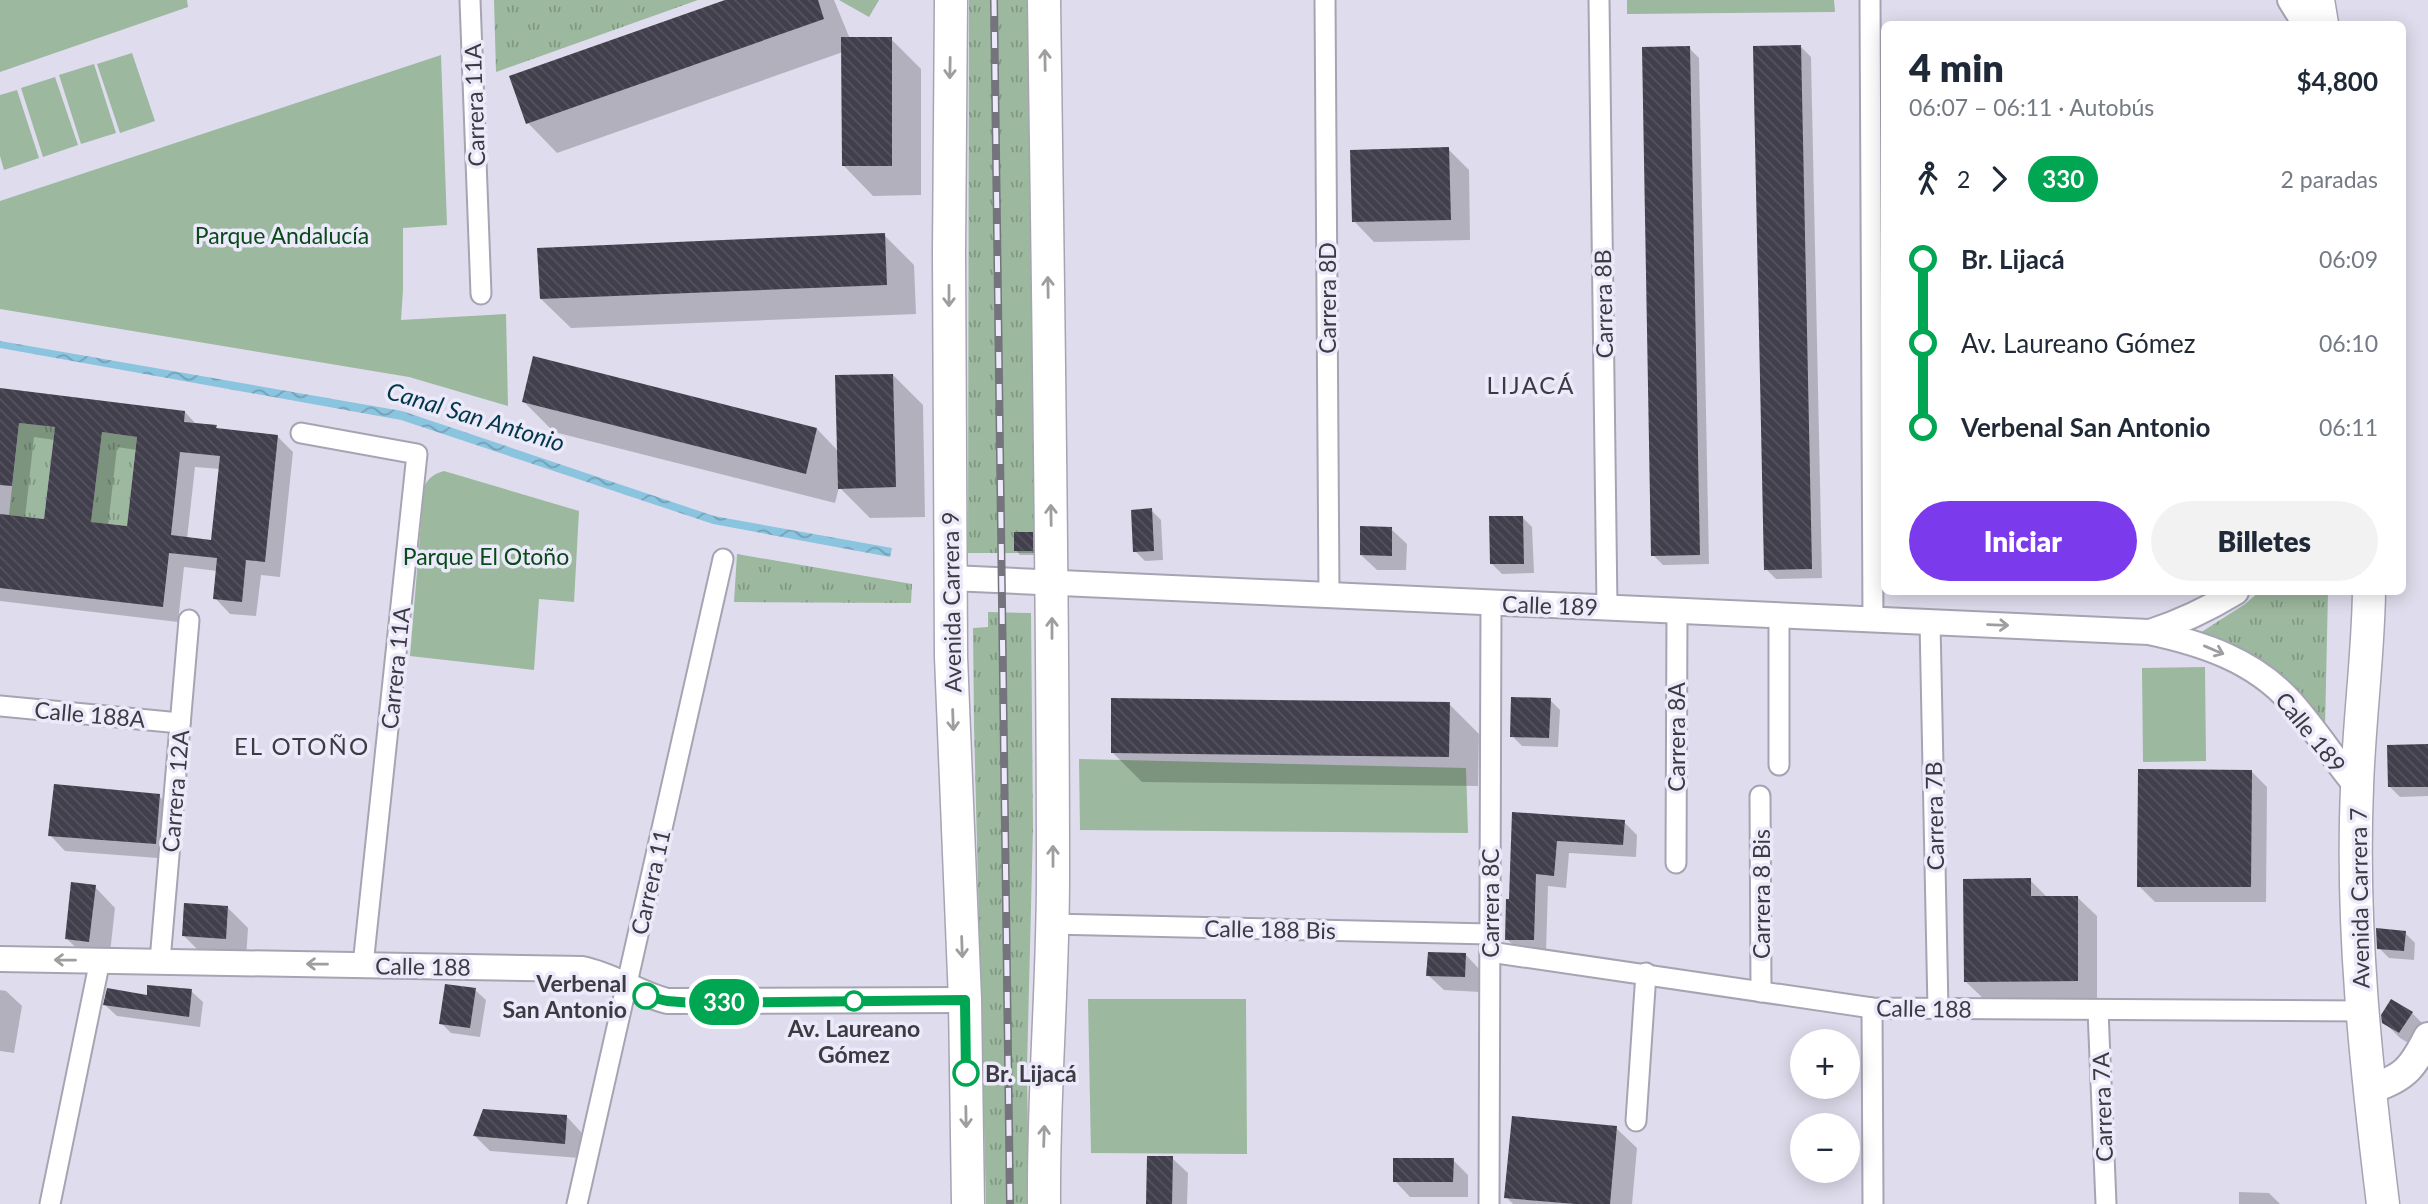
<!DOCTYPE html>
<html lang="es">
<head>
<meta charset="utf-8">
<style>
  body { margin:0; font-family:Lato,sans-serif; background:#f2f2f3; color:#1f2937; height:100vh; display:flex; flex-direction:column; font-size:26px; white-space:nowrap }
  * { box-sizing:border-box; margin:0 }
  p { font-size:23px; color:#747a83 }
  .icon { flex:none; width:38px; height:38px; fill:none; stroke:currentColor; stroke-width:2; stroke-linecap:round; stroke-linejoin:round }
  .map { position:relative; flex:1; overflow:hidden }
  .drawer { position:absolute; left:1881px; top:21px; width:525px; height:574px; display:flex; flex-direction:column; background:#fff; border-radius:10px; box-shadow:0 4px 18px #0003 }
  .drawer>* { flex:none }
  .badge { padding:0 14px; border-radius:23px; font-size:24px; line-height:46px }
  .buttons { position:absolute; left:1790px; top:1029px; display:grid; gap:14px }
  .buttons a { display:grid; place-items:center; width:70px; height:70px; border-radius:50%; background:#fff; box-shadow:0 4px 18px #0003; font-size:35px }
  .map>.badge { position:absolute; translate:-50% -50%; box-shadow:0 0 0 4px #fff }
  .legs { display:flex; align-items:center; gap:10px; height:77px; padding:0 28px; font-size:23px }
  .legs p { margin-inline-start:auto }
  .summary { display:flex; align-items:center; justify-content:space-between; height:119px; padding:0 28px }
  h1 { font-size:38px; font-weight:800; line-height:52px }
  .cta { display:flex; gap:14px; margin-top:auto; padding:14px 28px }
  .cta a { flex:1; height:80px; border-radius:42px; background:#7c3aed; color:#fff; font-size:28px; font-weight:800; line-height:80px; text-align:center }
  .cta a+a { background:#f2f2f3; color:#1f2937 }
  ul { padding:0 28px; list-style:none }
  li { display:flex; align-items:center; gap:24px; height:84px; font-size:26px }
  li i { display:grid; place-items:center; width:10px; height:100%; margin:0 9px; background:currentColor }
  li i::after { content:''; width:18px; height:18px; margin:-9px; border:5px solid; border-radius:50%; background:#fff }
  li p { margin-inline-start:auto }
  li:first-child i { background:linear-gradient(#0000 50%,currentColor 0) }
  li:last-child i { background:linear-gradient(currentColor 50%,#0000 0) }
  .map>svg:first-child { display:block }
  .grass { fill:url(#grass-tufts) }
  .green { fill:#9cb89e }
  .water { fill:url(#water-waves) }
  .shadow { fill:#0003; fill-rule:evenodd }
  .building { fill:url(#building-back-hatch); fill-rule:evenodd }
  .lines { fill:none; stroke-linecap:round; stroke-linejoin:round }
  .minor-casing { stroke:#a6a4b3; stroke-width:23 }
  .tertiary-casing { stroke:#a6a4b3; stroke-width:28 }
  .secondary-casing { stroke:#a6a4b3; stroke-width:32 }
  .primary-casing { stroke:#a6a4b3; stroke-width:35 }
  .minor { stroke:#fff; stroke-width:19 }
  .tertiary { stroke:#fff; stroke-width:24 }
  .secondary { stroke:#fff; stroke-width:28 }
  .primary { stroke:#fff; stroke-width:32 }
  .rail-casing { stroke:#75747d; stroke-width:8 }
  .rail { stroke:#eceafa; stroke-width:5; stroke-dasharray:16; stroke-linecap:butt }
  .oneway { stroke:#9e9da0 }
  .line-1-casing { stroke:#fff; stroke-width:16 }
  .line-1 { stroke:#00a651; stroke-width:10 }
  .stop-1-dot { fill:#fff; stroke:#00a651; stroke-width:3.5 }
  .labels { text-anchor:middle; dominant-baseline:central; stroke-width:7; stroke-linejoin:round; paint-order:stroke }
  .street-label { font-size:23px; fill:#3c3b41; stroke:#eceafa }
  .park-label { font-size:23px; fill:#094a19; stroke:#eceafa }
  .stop-label { font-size:23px; font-weight:bold; fill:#3c3b41; stroke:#eceafa; text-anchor:end }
  .neighbourhood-label { font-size:24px; letter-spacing:2px; fill:#3c3b41; stroke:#eceafa }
  .water-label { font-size:24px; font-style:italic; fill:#023649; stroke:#eceafa }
</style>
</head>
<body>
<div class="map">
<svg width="2428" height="1204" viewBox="0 0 2428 1204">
  <defs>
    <pattern id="grass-tufts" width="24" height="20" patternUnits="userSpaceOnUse" patternTransform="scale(1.75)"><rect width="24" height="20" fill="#9cb89e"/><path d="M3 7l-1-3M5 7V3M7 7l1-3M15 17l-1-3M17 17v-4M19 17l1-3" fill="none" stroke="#809782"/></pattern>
    <pattern id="water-waves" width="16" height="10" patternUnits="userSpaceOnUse" patternTransform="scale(1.75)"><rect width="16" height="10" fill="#8bc4df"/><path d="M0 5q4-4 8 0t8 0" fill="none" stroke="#73a0b6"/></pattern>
    <pattern id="building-back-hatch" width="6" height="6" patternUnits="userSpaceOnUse" patternTransform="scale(1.75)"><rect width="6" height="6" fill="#413f4c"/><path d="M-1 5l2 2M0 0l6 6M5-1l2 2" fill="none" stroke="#55535e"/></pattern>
  </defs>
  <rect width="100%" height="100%" fill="#dfdded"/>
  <g class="grass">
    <polygon points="494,0 698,0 496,72"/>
    <polygon points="969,0 1029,0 1037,553 968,553"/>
    <polygon points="19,423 55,427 44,519 9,515"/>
    <polygon points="102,432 137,437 127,526 91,522"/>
    <polygon points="737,554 912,584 911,603 734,602"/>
    <polygon points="2259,592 2328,592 2325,728 2296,691 2265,662 2200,633 2245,604"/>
    <polygon points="988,612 1031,613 1033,827 1027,1069 1029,1204 986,1204 974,725 973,628 988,627"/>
  </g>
  <g class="green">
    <polygon points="0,0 187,0 188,7 0,72"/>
    <polygon points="839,0 879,0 869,17"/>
    <polygon points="1627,0 1834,0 1835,12 1627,14"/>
    <polygon points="132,53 155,121 120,133 97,64"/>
    <polygon points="441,55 447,225 403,228 403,290 401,320 506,314 508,406 409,377 0,309 0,201"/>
    <polygon points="94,64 116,133 81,144 59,75"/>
    <polygon points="55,77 78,145 43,157 21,88"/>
    <polygon points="17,90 39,158 4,170 0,156 0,95"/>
    <path d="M444,471L579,511L574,602L539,599L534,670L410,656L424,487C429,477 434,474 444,471Z"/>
    <polygon points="2205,667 2206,761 2143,762 2142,668"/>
    <polygon points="1079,759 1466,768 1468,833 1080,830"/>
    <polygon points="1088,999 1246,999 1247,1154 1091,1153"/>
  </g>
  <polygon class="water" points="0,341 402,411 714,516 892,548 890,557 713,524 401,420 0,348"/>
  <g class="shadow">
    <polygon points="730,0 834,0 850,39 891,39 921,69 921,195 873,196 844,166 843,52 557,153 528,123"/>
    <polygon points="1801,47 1811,57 1822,578 1776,579 1766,569"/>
    <polygon points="1689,48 1699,58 1709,564 1663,565 1653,555"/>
    <polygon points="1448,149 1469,170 1470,240 1374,242 1354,221"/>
    <polygon points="884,235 914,265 916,314 571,328 541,299"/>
    <polygon points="893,375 923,405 925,517 870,518 839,487 835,503 554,432 524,402 817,429 839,452"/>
    <path d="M0,390L185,412L197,425L216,427L220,430L278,437L293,452L280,577L261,575L256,616L230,614L215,598L217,571L184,567L178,622L0,601ZM34,437L55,440L46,521L25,518ZM117,447L137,450L128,528L108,526ZM195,467L220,469L212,542L187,539Z"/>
    <polygon points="1151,510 1161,520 1163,560 1145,561 1135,551"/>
    <polygon points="1522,517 1532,527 1534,573 1502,574 1492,564"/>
    <polygon points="1391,529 1407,544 1406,570 1377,570 1361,555"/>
    <polygon points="1032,533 1037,538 1037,555 1020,555 1016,550"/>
    <polygon points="1550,700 1560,710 1558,747 1522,746 1512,736"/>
    <polygon points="1449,704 1479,734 1478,786 1142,782 1112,752"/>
    <polygon points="2428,746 2428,796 2400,797 2390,787"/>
    <polygon points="2251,771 2267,787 2266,902 2155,902 2139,886"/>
    <polygon points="159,796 174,811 171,859 65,851 50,835"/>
    <polygon points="1514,814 1624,822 1637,835 1636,857 1569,853 1566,888 1548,886 1546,952 1520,952 1507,939 1511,901"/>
    <polygon points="2030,880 2048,898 2078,898 2097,916 2097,999 1985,1000 1966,982"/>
    <polygon points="95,887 115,908 109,962 88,959 67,939"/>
    <polygon points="228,908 248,928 246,959 204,956 184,936"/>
    <polygon points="2405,933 2415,943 2414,960 2389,958 2379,948"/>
    <polygon points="1466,955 1481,971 1480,992 1444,990 1428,975"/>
    <polygon points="0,990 6,991 22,1006 14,1053 0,1051"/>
    <polygon points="475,990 486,1000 480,1037 451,1033 441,1023"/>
    <polygon points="191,991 203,1002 200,1027 117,1016 105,1005"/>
    <polygon points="2412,1013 2427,1028 2415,1047 2400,1038 2384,1022"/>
    <polygon points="567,1117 582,1133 580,1158 490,1151 475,1136"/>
    <polygon points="1616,1128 1637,1148 1632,1204 1513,1204 1506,1197"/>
    <polygon points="1172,1158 1188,1173 1187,1204 1148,1204"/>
    <polygon points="1453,1160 1468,1175 1468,1197 1410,1197 1395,1181"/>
    <polygon points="2239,1192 2269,1193 2280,1204 2239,1204"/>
  </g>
  <g class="building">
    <polygon points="725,0 818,0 824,19 526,124 509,76"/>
    <polygon points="841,37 892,37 892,166 842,166"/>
    <polygon points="1801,45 1812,569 1764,570 1753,46"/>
    <polygon points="1690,46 1700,555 1651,556 1642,47"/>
    <polygon points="1449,147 1451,220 1352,222 1350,150"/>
    <polygon points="885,233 887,285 540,299 537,248"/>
    <polygon points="533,356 817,428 806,474 522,402"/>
    <polygon points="893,374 896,487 838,489 835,375"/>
    <path d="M0,388L185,411L184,422L217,425L216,428L278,435L265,562L246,560L242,602L213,599L217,558L169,553L163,607L0,588V514L44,519L55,427L19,423L12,486L0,485ZM102,432L137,437L127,526L91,522ZM180,452L220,456L211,540L171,535Z"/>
    <polygon points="1152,508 1154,551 1133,552 1131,510"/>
    <polygon points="1489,516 1523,516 1524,564 1490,564"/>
    <polygon points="1360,526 1392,527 1392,556 1360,555"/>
    <rect x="1014" y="532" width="19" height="19"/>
    <polygon points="1511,697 1551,698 1549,738 1510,737"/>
    <polygon points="1111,698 1450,702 1449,757 1111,753"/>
    <polygon points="2428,744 2428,787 2388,787 2387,745"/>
    <polygon points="2138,769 2252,770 2251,887 2137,887"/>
    <polygon points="54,784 160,794 156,844 48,836"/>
    <polygon points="1512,812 1625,820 1623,845 1557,841 1554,876 1536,874 1534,940 1505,940 1506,899 1509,899"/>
    <polygon points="2031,878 2031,896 2078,896 2078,981 1964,982 1963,879"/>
    <polygon points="71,882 96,885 89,942 65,939"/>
    <polygon points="184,903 228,906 226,939 182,936"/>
    <polygon points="2376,928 2406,931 2404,951 2377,949"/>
    <polygon points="1428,952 1466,953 1465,977 1426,976"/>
    <polygon points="445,984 476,988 470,1028 439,1024"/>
    <polygon points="147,985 192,989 189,1017 103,1005 107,988 147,995"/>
    <polygon points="2391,999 2413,1012 2399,1033 2382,1023 2381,1015"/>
    <polygon points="483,1109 567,1115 565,1144 473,1136"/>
    <polygon points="1512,1116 1617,1126 1610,1204 1575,1204 1504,1198"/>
    <polygon points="1147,1156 1173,1156 1172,1204 1146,1204"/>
    <polygon points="1393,1158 1454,1158 1453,1182 1393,1182"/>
  </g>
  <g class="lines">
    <defs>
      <g id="minor">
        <polyline points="470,0 481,294"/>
        <polyline points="1325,0 1329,595"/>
        <polyline points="1599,0 1607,608"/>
        <polyline points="1870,0 1873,620"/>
        <polyline points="301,433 417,454 363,965"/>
        <polyline points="1779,615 1779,765"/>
        <polyline points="1930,622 1938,1009"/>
        <polyline points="0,706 180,723"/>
        <polyline points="1760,796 1761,992"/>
        <polyline points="1676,863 1677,611"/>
        <polyline points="1051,924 1490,934"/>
        <polyline points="1490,952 1872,1008 2363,1011"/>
        <polyline points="160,961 189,620"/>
        <polyline points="1872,1008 1873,1204"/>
        <polyline points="2098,1010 2106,1204"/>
        <polyline points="1636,1121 1646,973"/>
        <polyline points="50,1204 100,960"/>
        <polyline points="577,1204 723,559"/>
        <polyline points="1489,1204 1491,603"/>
      </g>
      <g id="tertiary">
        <polyline points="2290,0 2305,24"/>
        <path d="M951,578L2149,632C2201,643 2254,660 2291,702C2315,729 2334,759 2357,787"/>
        <path d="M2150,632C2181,622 2208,609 2236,592"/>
        <path d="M0,959L582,969C612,975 637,993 667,1001L965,1000"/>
      </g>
      <path id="secondary" d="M2369,1090C2404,1077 2411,1071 2428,1037"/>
      <g id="primary">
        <polyline points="951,0 949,252 951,657 965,1000 968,1204"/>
        <polyline points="2318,0 2322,24"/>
        <path d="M2369,592C2368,657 2359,722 2357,787C2351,927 2366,1066 2383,1204"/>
        <path d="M1044,1204C1043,1095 1053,986 1053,877C1053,585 1048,292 1044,0"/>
      </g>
    </defs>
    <use href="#minor" class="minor-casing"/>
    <use href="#tertiary" class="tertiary-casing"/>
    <use href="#secondary" class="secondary-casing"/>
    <use href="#primary" class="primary-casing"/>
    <use href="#minor" class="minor"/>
    <use href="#tertiary" class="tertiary"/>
    <use href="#secondary" class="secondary"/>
    <use href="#primary" class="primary"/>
    <defs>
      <polyline id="rail" points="994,0 1010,1204"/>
    </defs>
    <use href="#rail" class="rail-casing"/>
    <use href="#rail" class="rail"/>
  </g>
  <defs><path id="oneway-shaft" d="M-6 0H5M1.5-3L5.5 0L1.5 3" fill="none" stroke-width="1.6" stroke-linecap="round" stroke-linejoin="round" transform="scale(1.75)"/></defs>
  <g class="oneway">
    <use href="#oneway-shaft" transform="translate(1045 60) rotate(-91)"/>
    <use href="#oneway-shaft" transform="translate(950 68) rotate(91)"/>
    <use href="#oneway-shaft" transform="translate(1048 287) rotate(-91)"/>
    <use href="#oneway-shaft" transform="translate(949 296) rotate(90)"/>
    <use href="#oneway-shaft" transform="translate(1051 515) rotate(-91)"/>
    <use href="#oneway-shaft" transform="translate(1998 625) rotate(2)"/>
    <use href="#oneway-shaft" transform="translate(1052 628) rotate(-90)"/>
    <use href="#oneway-shaft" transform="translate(2214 650) rotate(23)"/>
    <use href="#oneway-shaft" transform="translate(953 720) rotate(88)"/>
    <use href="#oneway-shaft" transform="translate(1053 856) rotate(-90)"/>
    <use href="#oneway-shaft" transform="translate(962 947) rotate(88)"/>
    <use href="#oneway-shaft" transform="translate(65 960) rotate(-179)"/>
    <use href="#oneway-shaft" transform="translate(317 964) rotate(-179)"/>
    <use href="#oneway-shaft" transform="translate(966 1117) rotate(89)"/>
    <use href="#oneway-shaft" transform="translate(1044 1136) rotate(-88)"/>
  </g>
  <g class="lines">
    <defs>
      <polyline id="line-1" points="646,996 667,1001 693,1003 965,1000 966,1073"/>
    </defs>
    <use href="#line-1" class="line-1-casing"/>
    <use href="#line-1" class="line-1"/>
  </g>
  <g class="stop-1-dot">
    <circle cx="646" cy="996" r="12"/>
    <circle cx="854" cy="1001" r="9"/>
    <circle cx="966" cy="1073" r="12"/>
  </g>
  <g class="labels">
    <g class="street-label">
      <text transform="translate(474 105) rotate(-92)">Carrera 11A</text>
      <text transform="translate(1327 298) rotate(-90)">Carrera 8D</text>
      <text transform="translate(1603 304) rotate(-91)">Carrera 8B</text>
      <text transform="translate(951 602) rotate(-91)">Avenida Carrera 9</text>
      <text transform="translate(1550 605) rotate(2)">Calle 189</text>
      <text transform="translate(395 668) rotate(-84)">Carrera 11A</text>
      <text transform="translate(90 714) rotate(5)">Calle 188A</text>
      <text transform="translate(2311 732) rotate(51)">Calle 189</text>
      <text transform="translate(1676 737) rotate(-90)">Carrera 8A</text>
      <text transform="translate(175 791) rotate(-85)">Carrera 12A</text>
      <text transform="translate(1934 816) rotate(-91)">Carrera 7B</text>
      <text transform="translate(650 882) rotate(-77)">Carrera 11</text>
      <text transform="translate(1761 894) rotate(-90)">Carrera 8 Bis</text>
      <text transform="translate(2359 898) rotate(-91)">Avenida Carrera 7</text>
      <text transform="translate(1490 903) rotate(-90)">Carrera 8C</text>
      <text transform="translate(1270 929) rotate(1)">Calle 188 Bis</text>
      <text transform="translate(423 966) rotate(1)">Calle 188</text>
      <text transform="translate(1924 1008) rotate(1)">Calle 188</text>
      <text transform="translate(2102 1107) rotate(-92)">Carrera 7A</text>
    </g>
    <g class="park-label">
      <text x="282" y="235">Parque Andalucía</text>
      <text x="486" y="556">Parque El Otoño</text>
    </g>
    <g class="stop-label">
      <text x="627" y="983">Verbenal<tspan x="627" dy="26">San Antonio</tspan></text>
      <text x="854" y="1028" text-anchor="middle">Av. Laureano<tspan x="854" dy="26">Gómez</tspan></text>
      <text x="985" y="1073" text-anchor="start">Br. Lijacá</text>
    </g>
    <g class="neighbourhood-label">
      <text x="1531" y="384">LIJACÁ</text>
      <text x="302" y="745">EL OTOÑO</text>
    </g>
    <g class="water-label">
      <text transform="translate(476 416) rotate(17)">Canal San Antonio</text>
    </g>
  </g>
</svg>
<div class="buttons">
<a>+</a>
<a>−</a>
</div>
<b class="badge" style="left:724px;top:1002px;background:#00a651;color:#fff">330</b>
<section class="drawer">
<div class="summary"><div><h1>4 min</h1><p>06:07 – 06:11 · Autobús</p></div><b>$4,800</b></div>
<div class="legs"><svg class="icon" aria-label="walk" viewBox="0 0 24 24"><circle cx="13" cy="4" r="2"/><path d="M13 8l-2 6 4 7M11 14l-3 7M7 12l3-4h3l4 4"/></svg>2<svg class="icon" aria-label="forward" viewBox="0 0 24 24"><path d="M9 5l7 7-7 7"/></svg><b class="badge" style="background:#00a651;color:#fff">330</b><p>2 paradas</p></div>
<ul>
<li><i style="color:#00a651"></i><b>Br. Lijacá</b><p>06:09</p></li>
<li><i style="color:#00a651"></i><span>Av. Laureano Gómez</span><p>06:10</p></li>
<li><i style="color:#00a651"></i><b>Verbenal San Antonio</b><p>06:11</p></li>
</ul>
<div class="cta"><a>Iniciar</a><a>Billetes</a></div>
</section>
</div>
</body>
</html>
